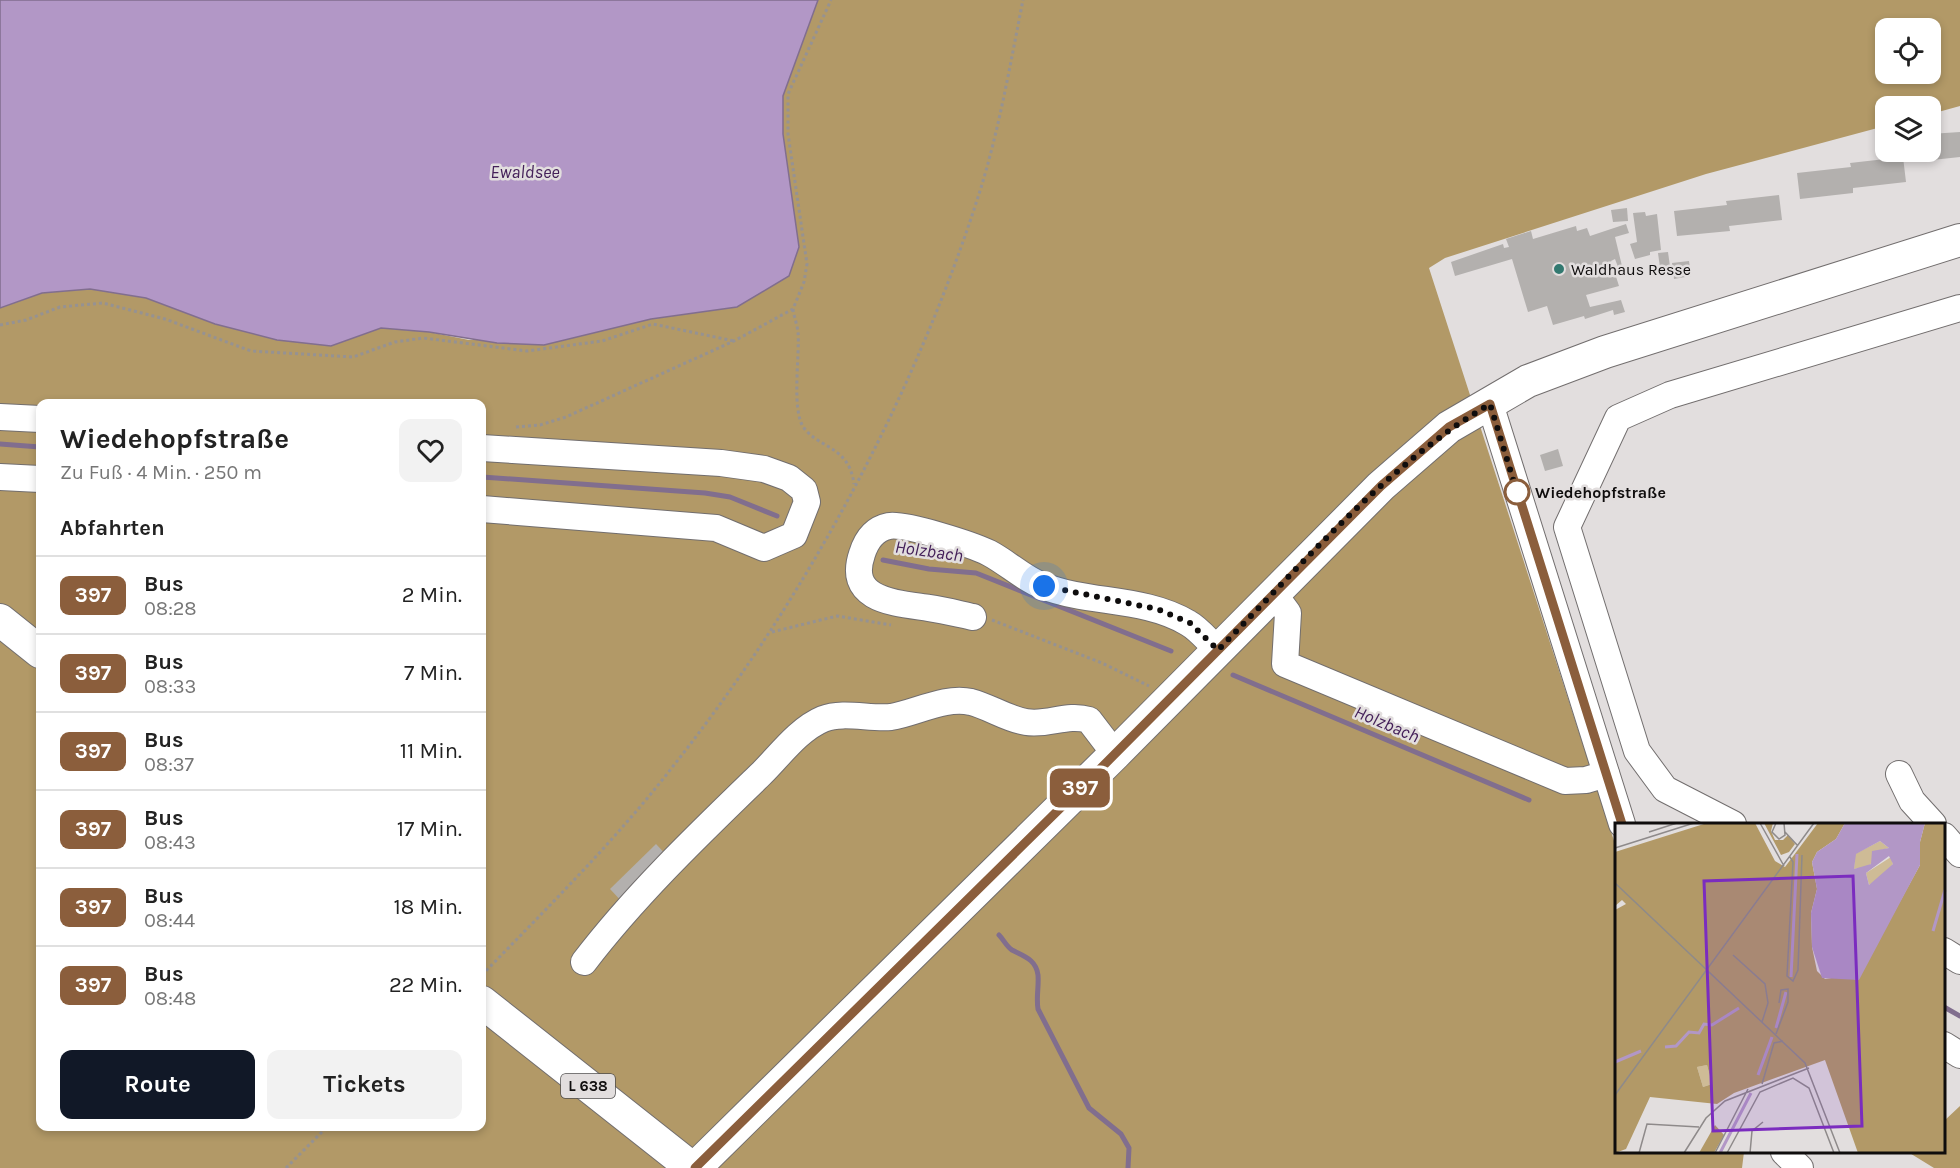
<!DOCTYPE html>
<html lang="de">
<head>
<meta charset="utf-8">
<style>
  body { margin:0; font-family:Karla,sans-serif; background:#f2f2f2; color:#222; height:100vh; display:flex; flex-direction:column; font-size:22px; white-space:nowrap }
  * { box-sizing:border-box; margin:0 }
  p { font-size:20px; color:#767676 }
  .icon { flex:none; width:33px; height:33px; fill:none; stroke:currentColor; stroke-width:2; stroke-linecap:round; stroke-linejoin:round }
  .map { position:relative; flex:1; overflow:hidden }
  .details { position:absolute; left:36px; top:399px; width:450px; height:732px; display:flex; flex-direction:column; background:#fff; border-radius:12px; box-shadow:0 3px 9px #0003 }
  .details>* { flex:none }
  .badge { padding:0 12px; border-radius:9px; font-size:21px; line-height:39px }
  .controls { position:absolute; left:1875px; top:18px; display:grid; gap:12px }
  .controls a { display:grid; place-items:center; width:66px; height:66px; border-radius:12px; background:#fff; box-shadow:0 3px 9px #0003; font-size:30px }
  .you { position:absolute; width:30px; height:30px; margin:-15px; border:4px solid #fff; border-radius:50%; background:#1a73e8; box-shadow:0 0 0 9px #1a73e833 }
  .map>.badge { position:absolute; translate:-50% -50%; box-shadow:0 0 0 3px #fff }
  h2 { padding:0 24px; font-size:22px; line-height:54px }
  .round { display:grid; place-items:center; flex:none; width:63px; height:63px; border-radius:12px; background:#f2f2f2 }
  .headline { display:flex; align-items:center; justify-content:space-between; height:102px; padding:0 24px }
  h1 { font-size:28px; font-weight:700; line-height:45px }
  .cta { display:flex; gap:12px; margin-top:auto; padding:12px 24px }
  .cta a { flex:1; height:69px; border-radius:12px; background:#111827; color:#fff; font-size:24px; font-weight:700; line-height:69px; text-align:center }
  .cta a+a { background:#f2f2f2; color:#222 }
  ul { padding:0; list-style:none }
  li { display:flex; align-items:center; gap:18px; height:78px; padding:0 24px; border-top:2px solid #e0e0e0 }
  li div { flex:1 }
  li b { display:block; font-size:22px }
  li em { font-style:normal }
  li .badge { min-width:66px; font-weight:700; text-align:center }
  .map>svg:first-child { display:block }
  .forest { fill:#b29967; fill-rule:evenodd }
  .water { fill:#b297c6; stroke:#816e8e; stroke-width:1.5 }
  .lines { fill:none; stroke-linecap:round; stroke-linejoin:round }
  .stream { stroke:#816e8e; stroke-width:5 }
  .building { fill:#b3b0ae }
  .minor-casing { stroke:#726e6e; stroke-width:28 }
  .major-casing { stroke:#726e6e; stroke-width:34 }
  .path { stroke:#969292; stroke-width:3; stroke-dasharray:3 3; stroke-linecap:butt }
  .minor { stroke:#fff; stroke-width:26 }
  .major { stroke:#fff; stroke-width:32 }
  .line-casing { stroke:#fff; stroke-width:14 }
  .line { stroke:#8b5e3c; stroke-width:9 }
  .walk { stroke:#0f0d0d; stroke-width:6; stroke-dasharray:0 10.8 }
  .poi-dot { fill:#327970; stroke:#e2dede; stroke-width:2 }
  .stop-dot { fill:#fff; stroke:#8b5e3c; stroke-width:3 }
  .labels { text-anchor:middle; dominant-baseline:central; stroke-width:5; stroke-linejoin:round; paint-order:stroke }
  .shield { fill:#e2dede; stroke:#4e4c4c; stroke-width:1.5 }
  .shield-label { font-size:15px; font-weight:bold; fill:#0f0d0d }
  .poi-label { font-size:16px; fill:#0f0d0d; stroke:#e2dede; text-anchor:start }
  .stop-label { font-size:16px; font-weight:bold; fill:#0f0d0d; stroke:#e2dede; text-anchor:start }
  .water-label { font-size:18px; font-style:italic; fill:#442059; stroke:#e2dede }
  .inset-river { fill:none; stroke:#b297c6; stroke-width:3 }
  .inset-road { fill:none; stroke:#8e8a8a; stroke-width:1.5 }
  .view { fill:#7b2cbf; fill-opacity:0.15; stroke:#7b2cbf; stroke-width:3 }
  .inset-edge { fill:none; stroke:#0f0d0d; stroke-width:3 }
</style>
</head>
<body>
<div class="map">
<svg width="1960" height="1168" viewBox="0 0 1960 1168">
  <rect width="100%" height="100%" fill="#e2dede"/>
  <g class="forest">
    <path d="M818,0H1960V106L1931,114L1930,106H1886L1885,126L1706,174L1445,258L1429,268L1616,847V1152H1744L1742,1168H0V308L42,293L90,289L146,298L215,324L331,345L381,328L429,332L469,340L599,331L651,319L737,307L798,247L783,134V96ZM1886,28H1930V74H1886ZM40,404H482V1126H40Z"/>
    <polygon points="1960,1106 1960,1168 1934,1168 1908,1152 1944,1152 1944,1121"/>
  </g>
  <polygon class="water" points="0,0 818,0 783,96 783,134 799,247 789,276 737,307 651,319 544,345 497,343 429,332 381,328 331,346 277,340 215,324 146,298 90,289 42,293 0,308"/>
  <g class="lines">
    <g class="stream">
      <polyline points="0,444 40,447"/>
      <polyline points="482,477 705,493 730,497 777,516"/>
      <polyline points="883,560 929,569 976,573 1171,651"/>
      <polyline points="1233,675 1529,800"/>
      <path d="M999,935C1003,939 1007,947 1012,950C1023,956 1036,959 1038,975C1039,987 1036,997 1038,1009L1089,1108L1121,1134L1129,1148L1128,1168"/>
      <polyline points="1944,1007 1960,1016"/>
    </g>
  </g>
  <g class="building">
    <polygon points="1960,132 1960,157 1923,161 1922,152 1930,152 1930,134"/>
    <polygon points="1903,157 1906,182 1853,188 1853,193 1800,199 1797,173 1851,167 1850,163"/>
    <polygon points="1779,195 1782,220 1729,226 1730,231 1677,236 1674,211 1727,205 1726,201"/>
    <polygon points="1627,208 1628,221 1613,222 1611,210"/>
    <polygon points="1645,212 1646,216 1657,214 1661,250 1650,252 1650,255 1635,259 1630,244 1637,242 1633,213"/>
    <polygon points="1626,224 1629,233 1615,237 1622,266 1618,267 1615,259 1611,261 1619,286 1586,295 1590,307 1621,300 1625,312 1614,315 1613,310 1585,319 1584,316 1553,325 1547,306 1528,312 1512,259 1455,276 1451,262 1503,244 1504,248 1509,247 1506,239 1531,231 1533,239 1576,226 1577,231 1587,228 1590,236"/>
    <polygon points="1668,252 1671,274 1661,275 1658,253"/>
    <polygon points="1689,261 1691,276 1674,279 1672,263"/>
    <polygon points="1558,449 1563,466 1545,471 1540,455"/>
    <polygon points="656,844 670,859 624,904 610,889"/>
  </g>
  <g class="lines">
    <defs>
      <g id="minor">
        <polyline points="1490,404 1622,824"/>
        <polyline points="0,417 40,419"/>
        <polyline points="482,448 721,463 764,469 789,478 804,490 807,502 794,535 764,548 716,528 482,509"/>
        <polyline points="0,477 40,479"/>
        <polyline points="1274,594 1288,613 1285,664 1565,781 1586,780 1606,774"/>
        <path d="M973,617C959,614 944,610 929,608C896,603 846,601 862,554C866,541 874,529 889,526C905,523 973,545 989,553C1008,563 1024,579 1043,586C1090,604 1144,597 1188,623C1199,629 1209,642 1218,650"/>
        <polyline points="1899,774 1912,801 1933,824"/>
        <polyline points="1733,824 1665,789 1637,751 1567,527 1618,418 1670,395 1960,308"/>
        <polyline points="1944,836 1960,854"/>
        <polyline points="1944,951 1960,961"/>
        <path d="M584,962C636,894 700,833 762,773C780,755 799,729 823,719C843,711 869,719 891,717C916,713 945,696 971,702C990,707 1007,719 1026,722C1048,726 1067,713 1089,720L1115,754"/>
        <polyline points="1944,1045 1960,1055"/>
        <polyline points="1784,1152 1800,1168"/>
      </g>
      <g id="major">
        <polyline points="0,620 40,652"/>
        <polyline points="482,1002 692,1168"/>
        <polyline points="695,1168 1115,754 1381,486 1449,427 1528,381 1605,352 1960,240"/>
      </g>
    </defs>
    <use href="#minor" class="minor-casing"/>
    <use href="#major" class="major-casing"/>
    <g class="path">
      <path d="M793,309C794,317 797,324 798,332C800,355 791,411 804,428C820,449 849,446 854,484"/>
      <polyline points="0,325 26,320 60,307 103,303 165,319 251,351 353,357 395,342 423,338 527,351 602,341 653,324 734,341"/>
      <polyline points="50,401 100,404"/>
      <polyline points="516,427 540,425 566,417 734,341 793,309 804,282 807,264 788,134 788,94 831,0"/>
      <polyline points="992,620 1102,663 1149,686"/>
      <polyline points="772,632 837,616 891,625"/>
      <path d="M482,975C548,907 616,840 674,765C805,600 915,395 979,194C999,131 1010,65 1023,0"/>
      <polyline points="286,1168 328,1126"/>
    </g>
    <use href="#minor" class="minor"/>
    <use href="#major" class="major"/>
  </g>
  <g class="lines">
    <defs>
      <polyline id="line" points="695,1168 1098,771 1381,486 1449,427 1490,404 1622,824"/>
    </defs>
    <use href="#line" class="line-casing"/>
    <use href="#line" class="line"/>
    <path class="walk" d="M1044,586L1157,609L1190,623L1218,650C1303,564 1385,466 1490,404L1517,492"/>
  </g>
  <circle class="poi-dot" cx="1559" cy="269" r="6"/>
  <circle class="stop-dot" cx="1517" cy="492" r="12"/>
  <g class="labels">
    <rect class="shield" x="561" y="1074" width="54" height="24" rx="4.5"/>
    <g class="shield-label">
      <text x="588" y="1086">L 638</text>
    </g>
    <g class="poi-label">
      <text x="1571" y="269">Waldhaus Resse</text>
    </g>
    <g class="stop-label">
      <text x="1535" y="492">Wiedehopfstraße</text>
    </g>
    <g class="water-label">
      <text x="525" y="172">Ewaldsee</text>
      <text transform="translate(929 551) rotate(8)">Holzbach</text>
      <text transform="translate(1387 724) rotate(23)">Holzbach</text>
    </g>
  </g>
  <g transform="translate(1615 823)">
    <rect width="330" height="330" fill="#e2dede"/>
    <path d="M265,18L274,25L258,29V39L252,44L239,46L240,31ZM276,34L278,41L270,51L254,62L251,50ZM92,242L97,261L88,264L82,244Z" fill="#cebb96"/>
    <path d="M92,0H140L160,38L170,44L203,0H230L221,16L202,29L197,39L202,66L196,90L197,124L202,148L210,156L230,153L242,157L305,42V19L310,0H330V330H243L210,237L119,270L102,281L35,274L11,326L0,330V87L11,81L7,77L0,83V29ZM92,242L97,261L88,264L82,244ZM149,0H158L156,8L160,17H168L173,12L180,21L174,29L166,32ZM100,302L109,312L99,330H84Z" fill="#b29967" fill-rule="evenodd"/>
    <path d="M230,0H310L305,19V42L244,157L207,155L197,124L196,90L202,66L197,39L202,29L221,16ZM265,18L274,25L257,28L256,41L239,46L241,31ZM274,33L278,41L254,62L251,50Z" fill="#b297c6" fill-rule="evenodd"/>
    <path class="inset-river" d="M318,108L330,67M176,154L182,31M161,205L171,169M50,224L61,223L74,209L84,210L89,201L97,202L124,185M0,239L26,228M143,252L157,214M105,330L136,270"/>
    <path class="inset-road" d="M145,0L169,43M161,0L157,9L164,16L170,12L169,0M34,9L62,0M170,9L183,23M0,25L79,0M175,34L178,39L172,153L178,158L183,147L187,32M0,60L190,240L225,330M118,132L150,161L153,180L147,199M161,211L173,179V166L166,167L164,180M147,261L159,220L168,218M0,272L199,0M24,330L32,301L84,304M69,330L91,295L110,278L194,245M100,330L133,266M112,330L145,269L178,255L194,265L219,330M135,330L137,308L148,299"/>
    <path class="view" d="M238,53L247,303L98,308L89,58Z"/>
    <rect width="330" height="330" class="inset-edge"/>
  </g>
</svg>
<div class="controls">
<a><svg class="icon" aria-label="locate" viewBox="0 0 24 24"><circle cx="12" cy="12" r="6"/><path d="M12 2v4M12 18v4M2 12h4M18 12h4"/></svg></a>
<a><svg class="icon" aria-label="layers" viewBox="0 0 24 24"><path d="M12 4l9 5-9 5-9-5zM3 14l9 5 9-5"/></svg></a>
</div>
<div class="you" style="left:1044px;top:586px"></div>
<b class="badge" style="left:1080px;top:788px;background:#8b5e3c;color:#fff">397</b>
<section class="details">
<div class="headline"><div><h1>Wiedehopfstraße</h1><p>Zu Fuß · 4 Min. · 250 m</p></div><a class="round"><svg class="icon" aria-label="heart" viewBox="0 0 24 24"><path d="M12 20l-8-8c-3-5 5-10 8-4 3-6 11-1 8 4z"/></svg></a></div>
<h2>Abfahrten</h2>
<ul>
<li><span class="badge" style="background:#8b5e3c;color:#fff">397</span><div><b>Bus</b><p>08:28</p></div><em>2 Min.</em></li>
<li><span class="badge" style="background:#8b5e3c;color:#fff">397</span><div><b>Bus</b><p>08:33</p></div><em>7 Min.</em></li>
<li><span class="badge" style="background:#8b5e3c;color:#fff">397</span><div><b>Bus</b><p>08:37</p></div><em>11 Min.</em></li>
<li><span class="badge" style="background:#8b5e3c;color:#fff">397</span><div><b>Bus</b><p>08:43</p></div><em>17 Min.</em></li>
<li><span class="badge" style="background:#8b5e3c;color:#fff">397</span><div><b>Bus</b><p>08:44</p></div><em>18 Min.</em></li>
<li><span class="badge" style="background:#8b5e3c;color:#fff">397</span><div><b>Bus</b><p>08:48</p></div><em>22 Min.</em></li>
</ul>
<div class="cta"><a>Route</a><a>Tickets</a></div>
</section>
</div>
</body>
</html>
